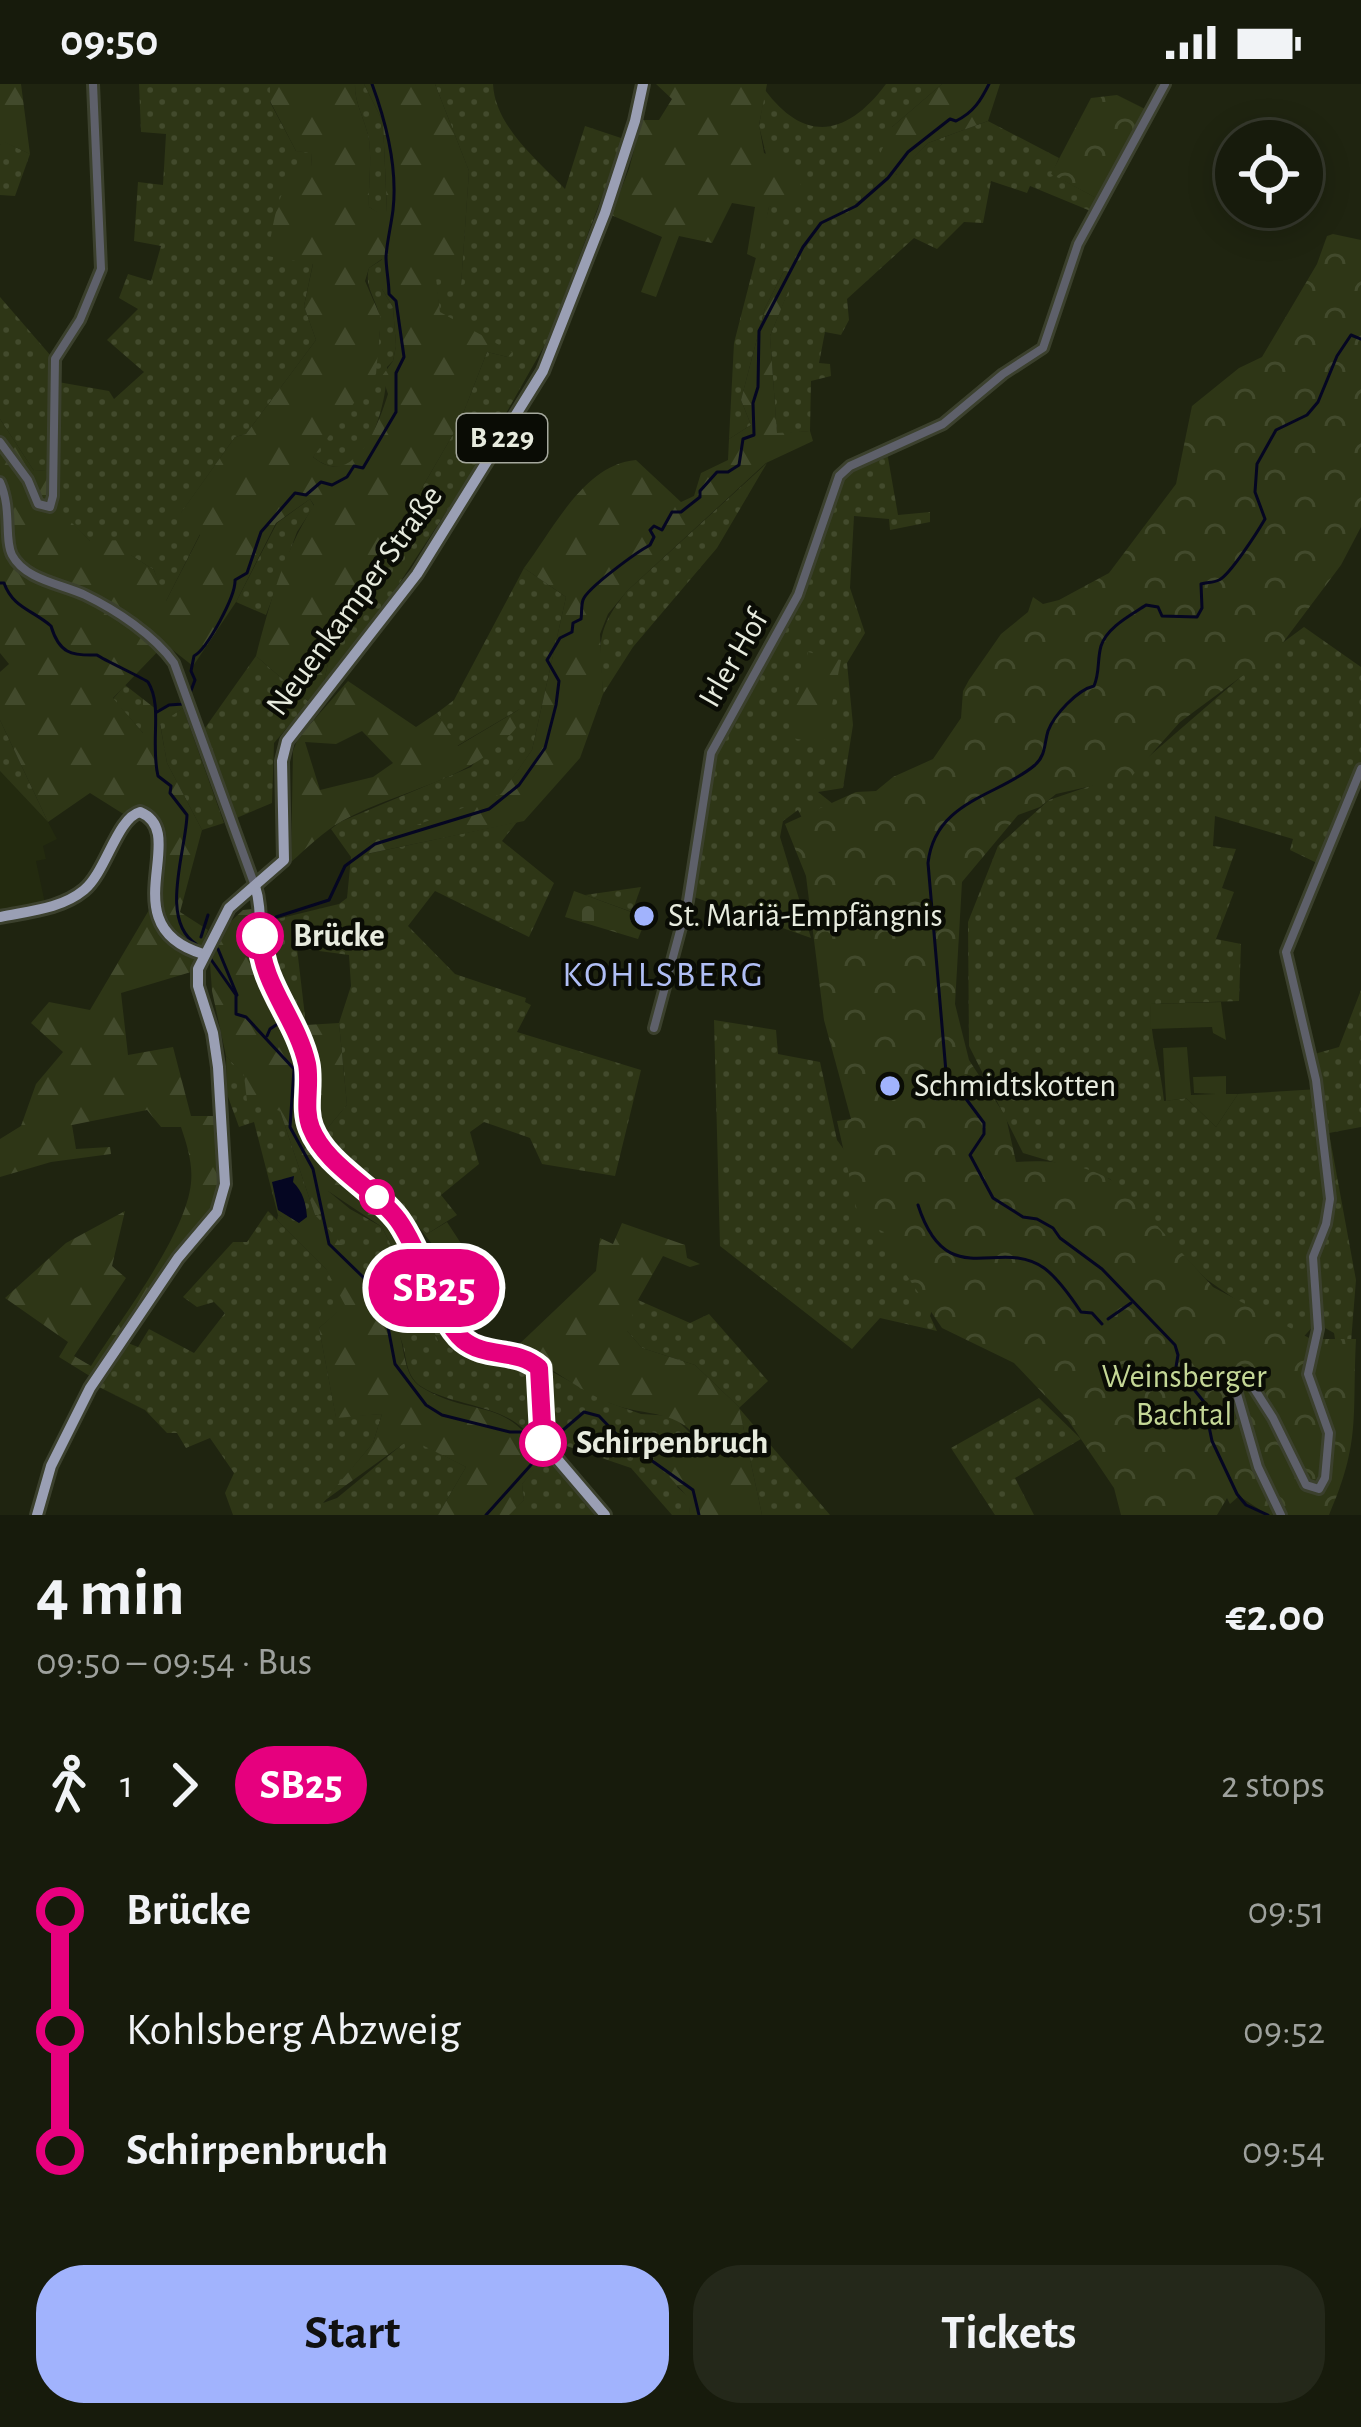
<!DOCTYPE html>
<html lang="en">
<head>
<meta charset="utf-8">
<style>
  body { margin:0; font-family:"Alegreya Sans",sans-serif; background:#24281a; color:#f1f3f6; height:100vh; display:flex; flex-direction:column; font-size:45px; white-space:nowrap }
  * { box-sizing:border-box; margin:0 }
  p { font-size:39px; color:#9ea19d }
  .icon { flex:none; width:66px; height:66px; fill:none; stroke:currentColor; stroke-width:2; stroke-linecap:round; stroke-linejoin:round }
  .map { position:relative; height:1431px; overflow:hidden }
  .side { display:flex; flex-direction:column; background:#171b0c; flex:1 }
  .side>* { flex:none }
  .badge { padding:0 24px; border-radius:39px; font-size:42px; line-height:78px }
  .buttons { position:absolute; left:1215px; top:36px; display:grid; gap:24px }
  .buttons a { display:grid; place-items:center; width:108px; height:108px; border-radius:50%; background:#171b0c; box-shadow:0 6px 30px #0003,0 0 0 3px #36392d; font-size:60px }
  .map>.badge { position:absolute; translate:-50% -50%; box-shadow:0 0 0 6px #fff }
  .legs { display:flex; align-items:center; gap:18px; height:132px; padding:0 36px; font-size:39px }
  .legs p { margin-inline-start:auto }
  .summary { display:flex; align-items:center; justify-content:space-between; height:204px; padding:0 36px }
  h1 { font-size:66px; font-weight:700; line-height:90px }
  .primary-button { display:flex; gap:24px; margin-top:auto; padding:24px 36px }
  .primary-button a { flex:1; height:138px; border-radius:48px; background:#a1b3fd; color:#111; font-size:48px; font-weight:700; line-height:138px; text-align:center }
  .primary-button a+a { background:#24281a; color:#f1f3f6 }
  ul { padding:0 36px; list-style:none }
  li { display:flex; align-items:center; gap:42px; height:120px; font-size:45px }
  li i { display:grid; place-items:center; width:18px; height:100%; margin:0 15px; background:currentColor }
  li i::after { content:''; width:30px; height:30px; margin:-15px; border:9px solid; border-radius:50%; background:#171b0c }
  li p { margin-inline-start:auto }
  li:first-child i { background:linear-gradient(#0000 50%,currentColor 0) }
  li:last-child i { background:linear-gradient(currentColor 50%,#0000 0) }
  .status { display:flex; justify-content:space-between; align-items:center; height:84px; padding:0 60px; background:#171b0c; direction:ltr }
  .status svg { height:33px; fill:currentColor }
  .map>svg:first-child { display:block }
  .built { fill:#232a0f }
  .grass { fill:url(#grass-dots) }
  .forest { fill:url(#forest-firs); fill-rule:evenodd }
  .cemetery { fill:url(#cemetery-stones) }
  .park { fill:url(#park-crowns) }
  .pitch { fill:#2e3616 }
  .water { fill:#050622 }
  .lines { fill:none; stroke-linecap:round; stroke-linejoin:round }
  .stream { stroke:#050622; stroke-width:3 }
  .minor-casing { stroke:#3b402d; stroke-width:14 }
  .major-casing { stroke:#3b402d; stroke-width:16 }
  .minor { stroke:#5e606a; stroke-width:8 }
  .major { stroke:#9a9fb4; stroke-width:10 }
  .line-1-casing { stroke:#fff; stroke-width:27 }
  .line-1 { stroke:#e6007e; stroke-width:18 }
  .poi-dot { fill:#a1b3fd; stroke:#0a0c05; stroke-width:4.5 }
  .stop-1-dot { fill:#fff; stroke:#e6007e; stroke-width:6 }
  .labels { text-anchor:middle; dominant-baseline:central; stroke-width:9; stroke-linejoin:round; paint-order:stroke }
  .shield { fill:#0a0c05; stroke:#a5a89d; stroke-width:3 }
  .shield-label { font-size:30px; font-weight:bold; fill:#e7ebde }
  .street-label { font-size:33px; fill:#e7ebde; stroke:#0a0c05 }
  .poi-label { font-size:33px; fill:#e7ebde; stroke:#0a0c05; text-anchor:start }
  .stop-label { font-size:33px; font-weight:bold; fill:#e7ebde; stroke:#0a0c05; text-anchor:start }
  .park-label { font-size:33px; fill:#c4d796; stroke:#0a0c05 }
  .neighbourhood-label { font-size:36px; letter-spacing:3px; fill:#b0bef5; stroke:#0a0c05 }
</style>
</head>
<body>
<div class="status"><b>09:50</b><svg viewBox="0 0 49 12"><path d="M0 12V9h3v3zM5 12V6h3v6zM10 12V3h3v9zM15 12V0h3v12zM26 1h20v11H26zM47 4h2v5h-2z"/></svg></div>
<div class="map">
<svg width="1361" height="1431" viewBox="0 0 1361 1431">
  <defs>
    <pattern id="grass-dots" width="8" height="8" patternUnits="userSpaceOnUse" patternTransform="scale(3)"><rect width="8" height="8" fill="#2e3616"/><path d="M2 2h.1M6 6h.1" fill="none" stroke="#424a2c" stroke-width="1.8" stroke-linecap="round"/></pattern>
    <pattern id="forest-firs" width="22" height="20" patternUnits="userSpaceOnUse" patternTransform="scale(3)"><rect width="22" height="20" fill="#2e3616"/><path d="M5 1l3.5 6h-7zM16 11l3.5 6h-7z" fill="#424a2c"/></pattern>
    <pattern id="cemetery-stones" width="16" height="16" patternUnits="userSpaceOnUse" patternTransform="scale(3)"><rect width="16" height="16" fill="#2e3616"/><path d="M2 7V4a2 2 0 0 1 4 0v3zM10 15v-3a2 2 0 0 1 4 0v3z" fill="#424a2c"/></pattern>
    <pattern id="park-crowns" width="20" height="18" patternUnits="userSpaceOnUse" patternTransform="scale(3)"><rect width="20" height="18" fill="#2e3616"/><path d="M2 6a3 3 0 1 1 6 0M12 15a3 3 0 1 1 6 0" fill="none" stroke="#424a2c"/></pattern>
  </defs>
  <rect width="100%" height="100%" fill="#1f2410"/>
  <polygon class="built" points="0,687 48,738 57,755 43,762 46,775 36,777 45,819 0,828"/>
  <g class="grass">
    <polygon points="139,0 270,0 270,18 296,67 311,68 312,83 313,179 304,222 316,256 246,350 235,353 181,429 200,450 165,519 154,486 129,470 129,458 90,457 61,429 58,415 58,298 109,307 114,315 144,288 107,256 138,225 119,214 128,190 151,197 161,162 134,157 138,98 163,101 166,50 141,48"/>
    <path d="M355,0H364L383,38L387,129L383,132L369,123C368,102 372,79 369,56C366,37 354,19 355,0Z"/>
    <path d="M435,0H493C495,42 537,76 565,105L585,42L624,55L547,257L475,384L389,515L323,601L341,524L394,452L459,340L487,268L508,273L440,229L435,193L461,201L469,87Z"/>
    <path d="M886,0H942L892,43L896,91L928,59L988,37L1059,74L1052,90L1100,116L1093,128L1030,102L1027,109L991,97L983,139L964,138L937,165L914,154L847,215L849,236L841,251L825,248L819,279L830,280L831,292L811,297L810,347L777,350L770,252L795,190L784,187L765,224L741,316L751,341L729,355L734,259L769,123L778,119L759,42L765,6C806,61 848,51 886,0Z"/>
    <polygon points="3,57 30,70 15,112 0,111 0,61"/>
    <path d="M383,175L382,205L393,223L396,262L393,277L387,283C388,319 364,413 313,373C344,324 380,301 380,239C380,218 363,205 369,184Z"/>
    <polygon points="0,213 51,272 49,386 34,387 0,335"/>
    <polygon points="887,368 898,431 930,428 930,438 890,446 889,435 854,432 850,504 865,549 847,579 853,641 843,704 818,708 921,790 992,1111 798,726 783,737 780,753 811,854 691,812 717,661 795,523 840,398 853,384"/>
    <path d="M767,379L717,464L633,563L603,610C600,560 594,548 627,507Z"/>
    <polygon points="310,415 314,422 297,448 266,531 236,518 277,439"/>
    <polygon points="524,484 566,513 532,666 501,711 366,760 367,770 517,738 502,757 554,799 529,853 435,807 408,842 455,890 526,914 525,918 531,921 517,948 641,986 615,1092 542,1080 530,1054 484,1038 470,1048 479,1080 441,1111 457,1131 427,1150 332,1063 324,1048 347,1021 339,939 351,902 349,871 297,864 306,941 298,945 268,882 265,838 339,820 347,814 351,773 331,745 340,738 471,683 520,625 457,662 437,629 454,616"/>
    <path d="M1304,543L1361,583V679L1319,780L1290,766L1293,755L1215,732L1213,762L1236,765L1222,804L1234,808L1216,855L1241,860L1239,917L1151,920C1149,952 1161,983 1164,1017L1186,1014L1216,1043L1238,1010L1319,1005L1311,971L1339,963L1361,906V1043L1329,1049L1356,1196L1346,1320L1334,1249L1316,1239L1298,1259L1206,1195L1110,1095L1023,1069L969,962L968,838L998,762L1049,716L1131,688L1266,571Z"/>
    <polygon points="256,572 309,618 274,659 272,719 234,735 200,651"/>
    <polygon points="125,601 143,615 144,650 113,615"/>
    <polygon points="183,624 224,739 202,746 167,679 160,639"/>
    <polygon points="0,636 48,738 0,687"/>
    <polygon points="641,803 632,828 585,811"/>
    <polygon points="714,936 776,946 778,970 820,978 837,1056 940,1199 930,1232 937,1247 880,1234 852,1265 720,1162"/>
    <path d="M226,972L280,1027L315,1131L327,1106L350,1125L382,1143L439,1258L525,1279L535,1286L534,1359C514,1320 456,1324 422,1303C401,1290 409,1263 396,1246C374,1215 309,1148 278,1131L254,1038L239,1043L227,1010Z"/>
    <polygon points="268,1127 327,1186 346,1221 319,1244 336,1333 382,1330 373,1359 323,1419 337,1414 410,1354 466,1383 438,1431 233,1431 225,1409 234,1389 210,1354 186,1364 177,1349 167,1349 145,1326 99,1303 128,1259 138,1263 149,1245 194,1269 225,1229 214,1218 197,1223 183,1213 233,1158 247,1158"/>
    <path d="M416,1154L450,1193L447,1194C466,1240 459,1257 513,1263L512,1267C443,1262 441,1208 416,1154Z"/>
    <polygon points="638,1216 690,1239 709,1230 768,1297 739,1324 830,1431 762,1431 739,1323 695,1281 642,1264 627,1247 627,1239"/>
    <polygon points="549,1286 610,1319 641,1330 673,1332 701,1360 677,1403 689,1413 690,1431 672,1431 631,1384 546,1355"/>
    <polygon points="1039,1314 1081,1355 1015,1394 1034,1431 995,1431 951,1364"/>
    <polygon points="546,1371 590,1414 595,1431 508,1431 524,1416 522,1400"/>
  </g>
  <g class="forest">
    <polygon points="0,0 21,0 30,70 4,58 0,61"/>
    <path d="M270,0H355C354,19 366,37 369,56C372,79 368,102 369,123L383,131L387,128L383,38L364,0H435L469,87L461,202L436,194L440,228L512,268L508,273L487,268L459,340L394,452L341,524L323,601L309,618L256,572C270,518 284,468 314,421L310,415L276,439L236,518L193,582L165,560L113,614L143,649V615L157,626L181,618L183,624L160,640L167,679L202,746L180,828L208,846L191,888L121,909L128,971L173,963L191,1032H217L221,1096L217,1121L93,1294L59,1273L68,1258L5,1214L66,1159L125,1127L112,1182L126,1194L74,1272L91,1282C120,1236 186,1151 191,1099C193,1080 187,1061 181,1043H161L147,1026L72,1041L76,1065L110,1063L111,1070L51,1078L0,1093V1055L21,1042L36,1000L63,968L31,939L49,918L90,926L149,826L151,751L145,737L133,736L90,709L48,738L0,636V588L9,580L0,569V335L34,387L59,385L61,428L90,457L164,455L166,466L131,471L154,486L166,517L200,451L180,430L235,353L246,350L316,256L304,222L313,180L267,172C275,139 275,93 312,82L311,69L296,67L270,17ZM382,175V205L393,223L396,262L393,277L382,292L388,310C378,342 354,407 313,373L376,290L381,234L365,197L369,184Z"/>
    <polygon points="656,0 767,0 759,41 764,69 794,82 802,104 792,119 769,123 758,175 747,170 755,123 732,119 712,159 679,152 656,213 641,208 662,153 611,131 629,85 642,36 659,36 672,15"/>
    <polygon points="942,0 1000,0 988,37 928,59 897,91 880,70 892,43"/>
    <path d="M784,187L796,189L770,252L777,349L810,347L813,357L766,379L627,507L608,530L600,550L603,610L580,674L524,737L366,770L365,760L501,710L532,666L566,513L524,484C553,446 584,380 636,376L681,418L694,412L701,389L728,376L729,355L751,341L741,316L765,224Z"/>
    <polygon points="808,568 841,576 824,660 787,653"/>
    <path d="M348,597L416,643L437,629L458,662L520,625H529C488,696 408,701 342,737C324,747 307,764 291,778L293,667L298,654ZM362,647L393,679L373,693L320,706L305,658L336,660Z"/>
    <path d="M252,825L256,829L261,889L285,951L306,941L339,939L347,1021L324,1048L311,1051L405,1151L448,1248L458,1258L501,1274L475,1278L439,1258L382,1143L328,1107L324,1128L316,1132C350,1167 375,1200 397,1244C406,1263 402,1291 421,1303C472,1335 509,1310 543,1376L522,1400L524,1416L509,1431H438L466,1383L410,1355L324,1417L373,1359L382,1330L336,1334L319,1244L345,1221L326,1185L277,1136L278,1131L300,1142L315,1131L280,1027L247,1017L244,991L226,972L212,907L210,879L229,839L243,826Z"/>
    <polygon points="410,1132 427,1150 447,1138 477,1184 452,1185"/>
    <path d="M622,1139L685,1161L687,1174L700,1180L690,1183L663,1172L638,1216L627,1247L642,1264L695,1281L739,1323L762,1431H690L688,1413L653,1375L673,1352L696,1366L701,1360C680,1324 646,1333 612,1320C576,1306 548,1278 512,1267L596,1187L600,1154L613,1160Z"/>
  </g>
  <polygon class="cemetery" points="574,807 634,829 631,836 644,840 638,855 565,833"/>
  <g class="park">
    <polygon points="1117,11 1149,27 1100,116 1051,90 1091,14"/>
    <path d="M1333,150L1361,156V443L1341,481L1257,593L1249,587L1180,638L1131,693L1056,710L1040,723L1018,731L962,798L955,920L969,976L1006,1033L1016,1078C1055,1075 1088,1080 1121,1102L1213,1203L1311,1255H1356C1352,1332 1361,1358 1329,1431H1268L1239,1412L1230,1420L1227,1414L1217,1431H1121L1114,1404L1068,1336L1014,1279L942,1244L899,1180L884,1148L864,1139L858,1131L837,1037L851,1035L824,936L806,792L785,740L856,708L876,707L893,693L933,675L961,634L963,607L969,596L1001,550L1028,528L1033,513L1043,520L1059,516L1109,489L1176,400L1192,322L1239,284L1262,273L1317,180L1327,152Z"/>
  </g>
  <g class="pitch">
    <polygon points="1221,918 1226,956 1213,949 1212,943 1151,945 1150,920"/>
    <polygon points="1187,963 1191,1011 1215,1010 1194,1009 1193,993 1226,992 1226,1010 1238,1010 1216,1043 1186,1014 1166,1017 1163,964"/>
  </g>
  <path class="water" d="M294,1092L293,1098C303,1108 306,1119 307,1133L299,1139L278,1126L272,1098Z"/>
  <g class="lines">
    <g class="stream">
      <path d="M0,499H4C13,524 33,526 51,542C59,569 71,572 97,571C104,576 145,595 148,598C163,622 150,659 158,692L171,702L170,709L187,731C186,767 159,836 196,860"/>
      <path d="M189,612L195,596L191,587L194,572C207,565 236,512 235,496L247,489L261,448L295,409L306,411L321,398L332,401L347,393L354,382L363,384L396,328V289L404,273L396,217L389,210C389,197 386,185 386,173C387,157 391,142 393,126C398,82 386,38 372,0"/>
      <polyline points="157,628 169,621 183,620"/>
      <path d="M271,840L276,833L329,816L345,782L375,760L489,725L519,701L545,664L556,621L559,597L547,576L560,554L572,548L573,539L581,535C582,529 581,522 583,516C587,504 637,468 650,461L654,453L650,446L654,442L662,446L672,428H681L700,413V407L717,388H728L739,381L743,355L754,351L753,319L758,303L759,247L803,163L821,139L856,122L888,94L908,68L950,35L956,37C974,28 981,16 989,0"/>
      <polyline points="201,853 208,831"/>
      <polyline points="218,865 237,911"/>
      <polyline points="210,874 236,911 236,930 246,933 294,985 290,1043 313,1085 329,1160 363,1193 384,1222 395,1280 426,1321 442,1331 510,1348 536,1348"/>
      <polyline points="267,952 270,945 282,937"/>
      <path d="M918,1121C947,1211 999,1152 1044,1184C1058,1194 1071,1213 1081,1228L1092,1229L1102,1240"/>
      <polyline points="1108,1235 1131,1219"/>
      <polyline points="547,1346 563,1346 584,1328 599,1332 620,1354 693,1406 699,1431"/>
      <polyline points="541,1369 543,1367"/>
      <polyline points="486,1431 538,1373"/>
      <path d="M1268,1431L1246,1421L1237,1410L1212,1357L1204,1318L1176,1283L1178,1271L1175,1261L1102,1185L1060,1154L1053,1144L1037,1135L1023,1133L993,1114L970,1071L984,1050V1039L946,988L928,779C935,716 999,712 1035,681C1046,671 1044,660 1048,647C1054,631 1077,606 1094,602C1100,588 1097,576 1101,562C1107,543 1131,531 1146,521L1158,523L1162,532L1197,533L1202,524L1201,500C1207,498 1213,499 1219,496C1230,491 1258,447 1265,435L1255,408L1257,380L1276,346L1307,331L1318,318L1337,272L1351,251L1361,255"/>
    </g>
    <defs>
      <g id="minor">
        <polyline points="0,358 28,396 38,420 50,423 53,412 55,275 80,236 101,185 93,0"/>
        <path d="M0,398C12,425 4,455 12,471C25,496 62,500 85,511C116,526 154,551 174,579L255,802"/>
        <polyline points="654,944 688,817 711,669 798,511 839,392 850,382 943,340 1003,290 1043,264 1078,160 1165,0"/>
        <polyline points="1281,1431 1258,1383 1235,1303 1242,1295 1250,1298 1273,1334 1306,1401 1319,1405 1325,1394 1329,1349 1308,1290 1318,1245 1313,1173 1326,1140 1330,1115 1316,996 1286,868 1361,685"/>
      </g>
      <g id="major">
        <path d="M255,802C264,829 256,857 264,884C273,916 297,943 306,976C312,999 302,1026 313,1048C332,1087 386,1114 412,1156C431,1188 435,1238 468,1260C489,1274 516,1267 537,1281L542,1296L541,1356L605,1431"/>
        <path d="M0,833C29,827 61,825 84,806C106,788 117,734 140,728C192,749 109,842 203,870"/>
        <polyline points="37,1431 51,1382 90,1304 178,1174 217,1128 225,1100 218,983 213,949 198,902 198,885 229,824 284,776 282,677 287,657 417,490 543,287 605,129 635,37 643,0"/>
      </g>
    </defs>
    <use href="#minor" class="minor-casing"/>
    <use href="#major" class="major-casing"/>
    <use href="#minor" class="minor"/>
    <use href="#major" class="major"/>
  </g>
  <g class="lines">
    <defs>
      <path id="line-1" d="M260,852C261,901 297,934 307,980C311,1001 303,1024 311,1044C326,1082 374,1104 398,1136C422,1169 438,1235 463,1256C486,1275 517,1264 539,1284L543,1359"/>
    </defs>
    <use href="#line-1" class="line-1-casing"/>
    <use href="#line-1" class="line-1"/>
  </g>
  <g class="poi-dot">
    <circle cx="644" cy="832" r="12"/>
    <circle cx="890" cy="1002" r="12"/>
  </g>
  <g class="stop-1-dot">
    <circle cx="260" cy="852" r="21"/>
    <circle cx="377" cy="1113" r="15"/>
    <circle cx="543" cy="1359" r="21"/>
  </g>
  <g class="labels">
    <rect class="shield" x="457" y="330" width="90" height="48" rx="9"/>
    <g class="shield-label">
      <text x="502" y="354">B 229</text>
    </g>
    <g class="street-label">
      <text transform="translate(355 517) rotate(-54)">Neuenkamper Straße</text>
      <text transform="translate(734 575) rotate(-60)">Irler Hof</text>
    </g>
    <g class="poi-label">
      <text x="668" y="832">St. Mariä-Empfängnis</text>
      <text x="914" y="1002">Schmidtskotten</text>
    </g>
    <g class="stop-label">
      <text x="293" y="852">Brücke</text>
      <text x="576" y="1359">Schirpenbruch</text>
    </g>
    <g class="park-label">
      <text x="1184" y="1293">Weinsberger<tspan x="1184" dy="38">Bachtal</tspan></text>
    </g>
    <g class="neighbourhood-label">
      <text x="664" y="891">KOHLSBERG</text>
    </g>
  </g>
</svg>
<div class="buttons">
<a><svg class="icon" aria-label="locate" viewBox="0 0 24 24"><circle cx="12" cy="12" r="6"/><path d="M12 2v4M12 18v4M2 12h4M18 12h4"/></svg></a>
</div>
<b class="badge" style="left:434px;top:1204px;background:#e6007e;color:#fff">SB25</b>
</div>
<section class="side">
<div class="summary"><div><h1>4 min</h1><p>09:50 – 09:54 · Bus</p></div><b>€2.00</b></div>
<div class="legs"><svg class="icon" aria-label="walk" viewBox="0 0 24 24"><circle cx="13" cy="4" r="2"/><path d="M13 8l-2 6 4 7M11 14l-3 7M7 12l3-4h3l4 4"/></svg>1<svg class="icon" aria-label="forward" viewBox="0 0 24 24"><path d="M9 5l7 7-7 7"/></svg><b class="badge" style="background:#e6007e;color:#fff">SB25</b><p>2 stops</p></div>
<ul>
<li><i style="color:#e6007e"></i><b>Brücke</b><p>09:51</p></li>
<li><i style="color:#e6007e"></i><span>Kohlsberg Abzweig</span><p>09:52</p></li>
<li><i style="color:#e6007e"></i><b>Schirpenbruch</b><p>09:54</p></li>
</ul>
<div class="primary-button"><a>Start</a><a>Tickets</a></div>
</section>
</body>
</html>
